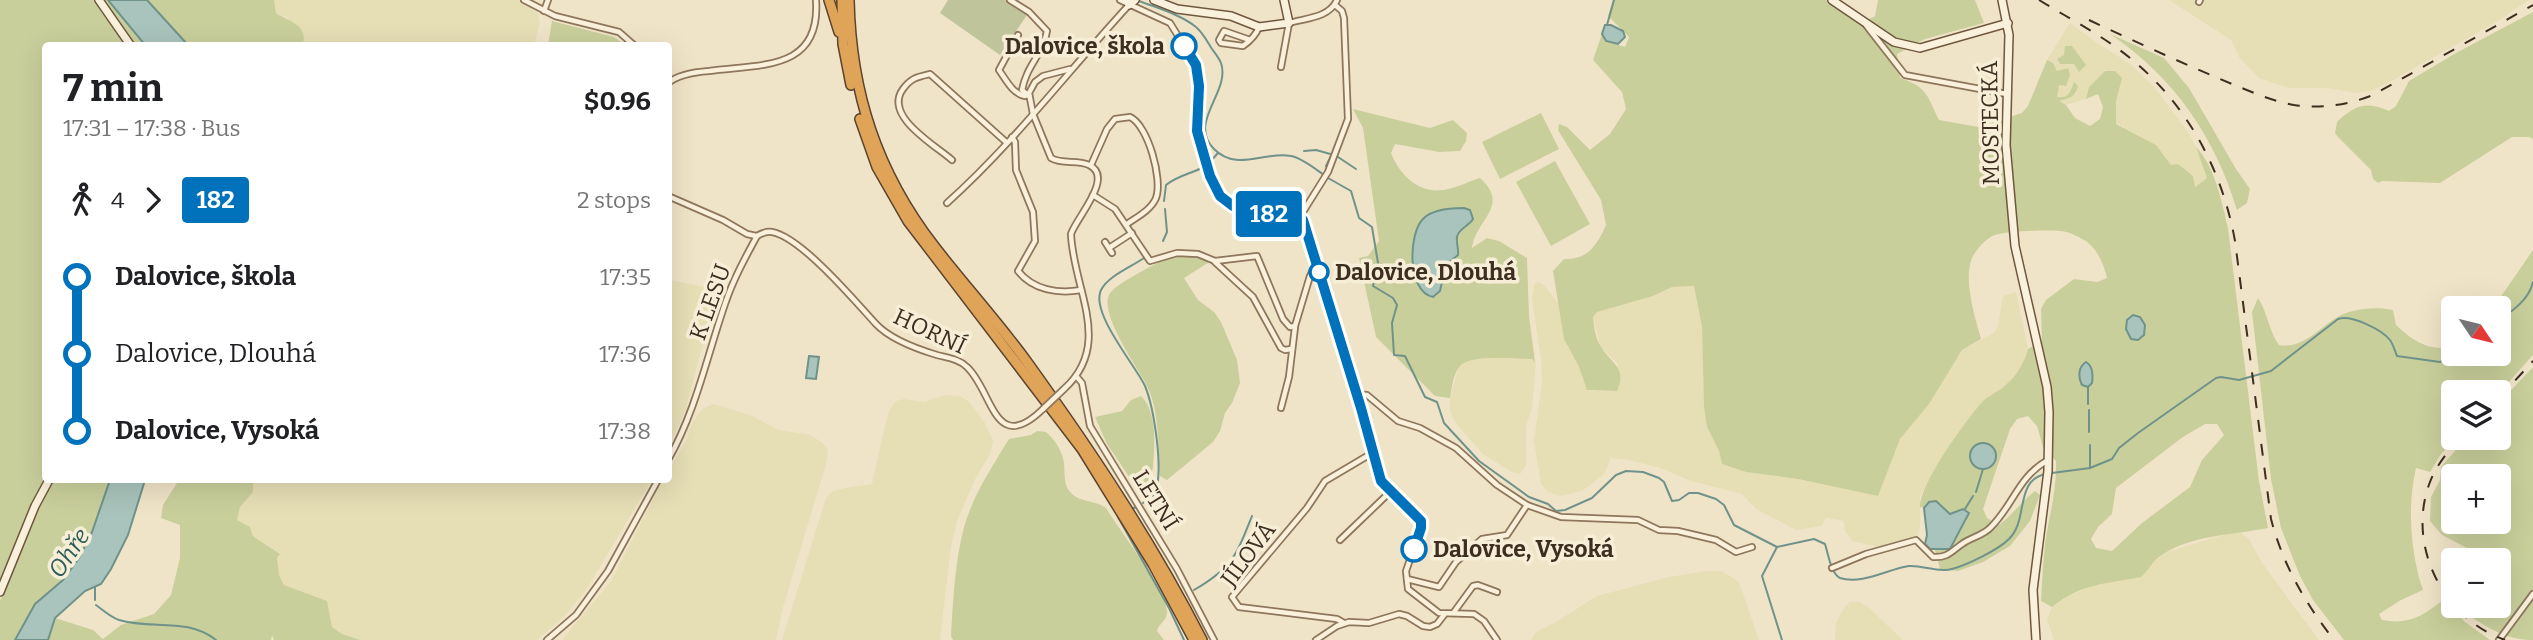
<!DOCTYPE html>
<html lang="en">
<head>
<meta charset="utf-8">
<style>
  body { margin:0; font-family:Bitter,serif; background:#f2f2f2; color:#202124; height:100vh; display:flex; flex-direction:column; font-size:26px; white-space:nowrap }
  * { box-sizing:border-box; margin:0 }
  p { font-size:23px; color:#757577 }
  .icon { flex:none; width:38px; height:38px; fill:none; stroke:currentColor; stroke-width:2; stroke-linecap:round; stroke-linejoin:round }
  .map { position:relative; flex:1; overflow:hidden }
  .drawer { position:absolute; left:42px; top:42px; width:630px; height:441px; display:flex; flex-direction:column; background:#fff; border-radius:7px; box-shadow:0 7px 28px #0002 }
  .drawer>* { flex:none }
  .badge { padding:0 14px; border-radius:5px; font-size:24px; line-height:46px }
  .needle { width:46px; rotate:125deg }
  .tools { position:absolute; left:2441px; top:296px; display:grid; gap:14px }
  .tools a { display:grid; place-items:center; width:70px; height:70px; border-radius:7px; background:#fff; box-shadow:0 7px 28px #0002; font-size:35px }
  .map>.badge { position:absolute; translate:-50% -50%; box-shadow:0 0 0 4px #fff }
  .legs { display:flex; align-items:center; gap:10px; height:77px; padding:0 21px; font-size:23px }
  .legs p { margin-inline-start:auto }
  .summary { display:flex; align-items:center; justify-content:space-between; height:119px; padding:0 21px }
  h1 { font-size:38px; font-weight:700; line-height:52px }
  ul { padding:0 21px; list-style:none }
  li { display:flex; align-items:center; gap:24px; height:77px; font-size:26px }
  li i { display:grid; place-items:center; width:10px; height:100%; margin:0 9px; background:currentColor }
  li i::after { content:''; width:18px; height:18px; margin:-9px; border:5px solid; border-radius:50%; background:#fff }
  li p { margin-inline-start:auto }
  li:first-child i { background:linear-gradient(#0000 50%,currentColor 0) }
  li:last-child i { background:linear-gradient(currentColor 50%,#0000 0) }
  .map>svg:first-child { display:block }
  .farmland { fill:#e6deb5 }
  .green { fill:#c9cf9b; fill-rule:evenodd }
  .cemetery { fill:#bfc49a }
  .water { fill:#a9c4bc; stroke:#6f938a; stroke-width:2 }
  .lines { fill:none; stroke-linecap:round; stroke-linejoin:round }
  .stream { stroke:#6f938a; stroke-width:2 }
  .street-casing { stroke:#8d765c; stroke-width:8 }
  .secondary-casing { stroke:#6f573f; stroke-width:10 }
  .highway-casing { stroke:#5b4430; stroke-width:12 }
  .street { stroke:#faf1dc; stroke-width:4.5 }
  .secondary { stroke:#faf1dc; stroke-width:7 }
  .highway { stroke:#e0a458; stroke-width:9 }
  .rail { stroke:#3d2e20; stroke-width:2; stroke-dasharray:12 12; stroke-linecap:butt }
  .street-bridge-casing { stroke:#8d765c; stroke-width:8; stroke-linecap:butt }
  .street-bridge { stroke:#faf1dc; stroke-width:4.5 }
  .line-1-casing { stroke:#fff; stroke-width:16 }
  .line-1 { stroke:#0072bc; stroke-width:10 }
  .stop-1-dot { fill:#fff; stroke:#0072bc; stroke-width:3.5 }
  .labels { text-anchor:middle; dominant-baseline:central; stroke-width:7; stroke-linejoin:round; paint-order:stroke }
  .stop-label { font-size:23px; font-weight:bold; fill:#3d2e20; stroke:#f7eed8; text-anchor:start }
  .street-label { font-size:23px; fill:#3d2e20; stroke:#f7eed8 }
  .water-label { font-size:24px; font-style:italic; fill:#2f5d5a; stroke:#f7eed8 }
</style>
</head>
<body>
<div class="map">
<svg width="2533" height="640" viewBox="0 0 2533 640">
  <rect width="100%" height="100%" fill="#f0e4c8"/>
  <g class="farmland">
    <polygon points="274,0 518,0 538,13 540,23 534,45 303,45 305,40 288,18 276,13"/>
    <polygon points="2169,0 2196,0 2195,3 2201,7 2204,0 2529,0 2498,21 2386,84 2371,91 2356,93 2327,88 2289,88 2259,78 2239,57 2231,40"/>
    <polygon points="2070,23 2097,43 2129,63 2155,88 2188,132 2196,147 2207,178 2195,187 2171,165 2156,145 2116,123 2116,102 2120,87 2105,71 2089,87 2086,99 2066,105 2058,101 2076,94 2072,87 2071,92 2065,98 2056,98 2058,84 2066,86 2068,68 2057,71 2053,63 2047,60"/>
    <polygon points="669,280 711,288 717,293 685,411 669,447"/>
    <polygon points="1538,282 1544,285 1558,303 1567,346 1579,367 1587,389 1591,391 1617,391 1618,364 1600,346 1593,316 1597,312 1653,296 1672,287 1694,286 1702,327 1704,407 1707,427 1719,451 1722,464 1746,472 1798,479 1878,496 1900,439 1929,404 1962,350 1994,333 1998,326 2003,296 2016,292 2028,349 2024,363 2009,382 1977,409 1928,481 1920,497 1920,526 1918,535 1879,547 1852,541 1845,531 1844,522 1840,520 1826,518 1822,526 1796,530 1756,509 1742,494 1691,481 1660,468 1629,460 1611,458 1604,474 1582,491 1561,496 1548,492 1541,484 1534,441 1542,381 1541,360 1532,300 1534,285"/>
    <polygon points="1498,358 1532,359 1536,362 1532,409 1526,425 1526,466 1520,474 1512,472 1483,454 1457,425 1450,412 1450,398 1459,366 1466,360"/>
    <polygon points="945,395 960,396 969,402 985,423 993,441 990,454 976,477 957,521 951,546 940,640 782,640 826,498 833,491 845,488 872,484 885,426 889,411 896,401 904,399 924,402"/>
    <polygon points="713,404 750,415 779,430 810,435 823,443 828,450 827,460 782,611 776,640 562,640 611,581 663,480 668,480 669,470 685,443 692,424 702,409"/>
    <polygon points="253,480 652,480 586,590 565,616 537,640 360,640 342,634 332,627 327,601 284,585 279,575 272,548 253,536 252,530 247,525 237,521 240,507 253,489"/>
    <polygon points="2233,532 2241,533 2249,539 2262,563 2319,640 2054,640 2047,619 2052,607 2061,600 2095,584 2141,577 2153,562 2167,552"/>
    <polygon points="1706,571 1722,571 1739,582 1759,640 1531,640 1536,632 1556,622 1597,596 1669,577"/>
    <polygon points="1850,602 1859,602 1868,607 1903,640 1835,640 1836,624 1843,609"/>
  </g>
  <g class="green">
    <polygon points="0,0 95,0 127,45 46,46 45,479 32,504 0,583"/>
    <polygon points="103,0 108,0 145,45 135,45"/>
    <path d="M147,0H274L276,13C290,22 308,24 303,46L188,45Z"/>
    <path d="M1613,0H1827L1861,24L1875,16L1878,0H1975L1984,23L1925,39L1897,54L1900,78C1928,87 1927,96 1939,120L1978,127L2022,113L2028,106L2047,60L2053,63L2057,71L2068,68L2070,75L2066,86L2059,85L2057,97C2069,98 2070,93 2074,82L2078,86C2075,98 2069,98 2059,101L2066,105L2075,118L2090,126L2100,119L2103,107L2098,94L2086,99L2089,87L2105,71H2115L2122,78L2116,102V124L2156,145L2171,165L2178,164L2193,176L2195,187L2207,178L2196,147C2215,166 2222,203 2228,228L2259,481L2268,528C2233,535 2188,535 2159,557C2151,563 2148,571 2141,577C2106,584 2082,583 2052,607L2041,601C2042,582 2043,563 2045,544C2049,516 2057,490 2056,461L2043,447L2037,426L2028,416L2017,419L2010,429L1983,509L1987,518L1999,525C2013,514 2022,501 2035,491L2040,495L2030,521L2010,546L1983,562L1958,571L1940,569L1935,550C1954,551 1958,534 1967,520L1957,511L1950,514L1936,501L1929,502L1924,508L1920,507C1920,483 1966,420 1983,401C1988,396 1995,393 2001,389C2014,379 2024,365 2028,349L2042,341L2041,309L2046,300L2074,279L2097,282L2107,278C2104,265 2098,250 2086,241C2080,238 2072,233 2066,232C2054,229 2006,231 1995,235C1986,238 1976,250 1972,258C1963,281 1975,316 1981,339L1962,350L1929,404L1900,439L1878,496L1798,479L1746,472L1722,464L1719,451L1707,427L1704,407L1702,327L1694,286L1672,287L1653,296L1597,312L1593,317C1594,326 1595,337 1600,345C1610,363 1628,367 1617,391L1587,390L1579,367L1564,339L1553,271L1564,259C1588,260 1597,245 1606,225L1601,200L1558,130L1559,124L1567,127L1590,150L1610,134L1626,109L1622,92L1593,60L1602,34L1606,41L1625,47L1629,37L1608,16ZM2205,424H2217L2224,435L2202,460L2190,487L2142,523L2112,551L2096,548L2091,539L2098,527L2112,514L2116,488L2183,437Z"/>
    <path d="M2533,12V139L2529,137H2512L2440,183L2382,181L2378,183L2373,179L2371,170L2338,137L2335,133L2337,122C2355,105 2366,101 2389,111L2396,106L2409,81L2456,53Z"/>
    <polygon points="552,21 614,37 625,45 548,45"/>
    <path d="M2110,34L2164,58L2189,88L2236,169L2250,189L2247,203L2237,210C2215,137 2174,77 2110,34Z"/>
    <polygon points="2065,46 2072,46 2086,65 2079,72 2074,64 2060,64 2057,59 2064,55"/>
    <path d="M1353,109L1430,128L1453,120L1467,133L1466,141L1460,151L1439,152L1395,144L1391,153C1400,176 1421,196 1448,189C1459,187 1469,181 1480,178C1511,206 1476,219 1472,248L1487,238L1499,241L1527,258L1529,316L1535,362L1532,359C1516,359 1470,354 1460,366C1453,374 1452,387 1450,398L1435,396L1376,337L1359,258L1368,256L1379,241L1363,128ZM1464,208L1471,212L1473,219L1457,236L1458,255L1446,265L1445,276L1419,287C1411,266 1407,227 1431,214C1440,209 1453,208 1464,208Z"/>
    <polygon points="1541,113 1559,149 1500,179 1482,142"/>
    <polygon points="1555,161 1590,224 1551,246 1516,182"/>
    <path d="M2533,250V355L2499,393L2454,392V438H2456L2441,454L2430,472L2416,468C2408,504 2410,539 2418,574C2419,580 2422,585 2423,590L2401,600L2379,614L2382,620C2409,625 2423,616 2444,599L2465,622L2490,640H2344L2313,600L2300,576L2281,528L2271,479L2252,312L2258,298C2268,313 2269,332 2279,345C2308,350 2324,319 2349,312C2362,308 2380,307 2393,310L2396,325C2411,339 2432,355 2453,344L2454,354H2499V308H2493Z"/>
    <path d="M1172,256L1202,258L1211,261L1184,278L1198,300L1214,312L1221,322L1237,360L1240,383L1232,403L1225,413L1220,431L1213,442L1167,480L1160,476C1157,444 1161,412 1145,382C1135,364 1100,314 1109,295C1114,284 1159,262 1172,256Z"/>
    <path d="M2533,367V640C2508,640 2491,630 2470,616L2469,606H2499V560H2485L2486,558L2442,535L2430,521L2431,497L2440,480L2441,467L2466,438H2499V403ZM2454,476H2499V522H2454Z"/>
    <path d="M1141,396C1157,410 1155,447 1153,467C1152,475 1148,482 1149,489L1143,492L1138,490L1107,444L1095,417L1122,411L1131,400Z"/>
    <path d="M1037,431L1046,432C1053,438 1059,446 1062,455C1067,467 1061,483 1071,493C1081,503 1096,500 1106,508C1117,527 1170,595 1167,613C1166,622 1159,623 1157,631L1164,640H953L951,636C953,600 955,562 964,527C973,495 992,467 1009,439L1031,435Z"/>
    <polygon points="53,480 110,480 92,532 79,558 63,580 35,604 15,640 0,640 0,601 37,507"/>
    <polygon points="179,480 253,480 253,492 240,507 237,520 250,527 253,536 280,554 277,558 279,575 284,585 327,601 332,627 342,634 360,640 274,640 272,635 271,640 48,640 55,618 93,630 103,639 121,625 154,614 171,595 180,558 180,525 161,518 163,505"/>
  </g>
  <polygon class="cemetery" points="948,0 1005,0 1027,15 1000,55 940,13"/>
  <g class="water">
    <polygon points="108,0 147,0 188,45 145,45"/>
    <polygon points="1605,25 1611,25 1623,31 1625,37 1618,44 1606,41 1602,34"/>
    <path d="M1464,208L1470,210L1473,219C1469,226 1458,229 1457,237C1456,243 1459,249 1458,255L1446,265L1440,291L1433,297C1407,292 1408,234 1423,219C1432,209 1451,208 1464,208Z"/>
    <polygon points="2133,315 2140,317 2145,325 2144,335 2138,340 2131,339 2126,329 2127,320"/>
    <polygon points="809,356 819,357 816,379 806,378"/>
    <path d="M2086,362C2093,366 2093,376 2092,383L2088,387L2082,385C2078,377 2078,367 2086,362Z"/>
    <circle cx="1983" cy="456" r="13"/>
    <polygon points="110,480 145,480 128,535 111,569 101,584 85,591 55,618 48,640 15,640 35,604 63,580 79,558 92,532"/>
    <polygon points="1936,501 1950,514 1963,509 1969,513 1950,549 1930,549 1925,544 1927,535 1924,508 1929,502"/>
  </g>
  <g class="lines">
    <g class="stream">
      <path d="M1137,0C1156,8 1180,14 1196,27C1203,33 1207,41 1212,49C1215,53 1219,58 1221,63C1231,92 1187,122 1214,149C1237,172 1263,151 1291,156C1302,158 1314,168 1324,175"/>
      <polyline points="1607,25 1614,0"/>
      <polyline points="1304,151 1316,150 1334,155"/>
      <polyline points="1338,157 1356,169"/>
      <polyline points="1209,163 1218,153"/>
      <polyline points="1326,166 1331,156"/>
      <path d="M1328,178L1351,191L1359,218L1372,227L1378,263L1373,286L1393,298L1397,305L1392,323L1394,355L1405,356L1425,397L1437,402L1444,423L1479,461L1529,497L1548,504L1556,511L1565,510L1592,498L1616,475L1626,471L1643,472L1659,478L1664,482L1672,501L1679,500L1689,493H1698L1716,499L1724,505L1734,525L1777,547L1814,539L1825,544C1828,553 1831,574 1840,578C1862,585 1888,569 1909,566C1923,565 1938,573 1952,569C1967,565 1998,550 2009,539C2029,520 2014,480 2046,474"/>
      <path d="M1164,201L1166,185C1176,176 1193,173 1206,166"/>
      <polyline points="1163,241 1167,232 1165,209"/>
      <path d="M2499,320C2514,310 2529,299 2533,282"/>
      <polyline points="2088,387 2088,404"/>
      <polyline points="2089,410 2089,432"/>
      <polyline points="2090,445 2090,467"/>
      <path d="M2052,473L2090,468L2112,459L2119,448L2138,433L2216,378L2221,377L2239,380L2271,371L2338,319C2351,314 2382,330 2390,340C2393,344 2395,351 2397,356L2440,362L2459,354"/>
      <polyline points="1976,492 1983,469"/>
      <path d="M1143,503C1148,500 1153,498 1155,493C1164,471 1154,408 1145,386C1136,366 1090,313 1101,290C1108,276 1131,267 1144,258"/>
      <polyline points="1132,509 1136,507"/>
      <polyline points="1965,509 1973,496"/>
      <polyline points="1118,517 1169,608 1184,640"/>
      <polyline points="1777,547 1762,576 1782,640"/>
      <path d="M1194,590C1233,567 1236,556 1252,516"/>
      <polyline points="95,600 95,587"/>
      <path d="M96,605C103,610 110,617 119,620C152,630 187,617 216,640"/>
    </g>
    <defs>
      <g id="street">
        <polyline points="524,0 555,16 619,32 635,46"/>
        <path d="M1010,0L1029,12L1047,31C1043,55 1027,64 1022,90L1029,96"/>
        <polyline points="1120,0 1170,23 1196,65 1198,76 1197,131 1210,176 1220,196 1233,206 1303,220"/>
        <polyline points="2199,2 2200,0"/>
        <polyline points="1335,5 1342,11 1344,18 1348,119 1328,172 1303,212 1303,220 1361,408 1381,481 1421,521 1421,528 1406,571 1408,589 1439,613 1474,614 1484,621 1497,640"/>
        <polyline points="544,11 548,0"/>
        <polyline points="1866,25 1905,75 2007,94"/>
        <path d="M1018,35L999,70C1006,80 1013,94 1025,96"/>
        <path d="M1250,40L1224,31L1219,40L1221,43L1243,46C1250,41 1256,35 1259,27"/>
        <path d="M1281,67L1289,23C1306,18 1329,18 1337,0"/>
        <path d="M668,83C679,74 695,72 709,71C761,64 821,71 816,0"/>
        <path d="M1012,137L1015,142L1016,170L1033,212L1035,241L1018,271C1033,290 1058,294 1081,290"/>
        <path d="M952,160C935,145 883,116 903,89C911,78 917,77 930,74L1006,142"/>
        <path d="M1091,165L1107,129L1115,119L1130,117C1148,125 1163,180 1156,198C1151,210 1137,217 1127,224"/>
        <polyline points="1093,195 1115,209 1150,261 1177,253 1198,254 1215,261 1257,256 1283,319 1290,327 1295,326 1310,276 1316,264"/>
        <polyline points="668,196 723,220 747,234 756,236"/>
        <path d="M947,203C1014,143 1068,71 1129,5"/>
        <path d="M757,236C762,233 766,231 772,232C801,237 855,301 876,324C891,340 917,349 937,355C948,358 959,359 967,367C993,391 994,457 1043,409"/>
        <polyline points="1105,242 1112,253"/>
        <polyline points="1109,248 1132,233"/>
        <polyline points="1215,262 1253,297 1281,348 1285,350 1291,349"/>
        <polyline points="1076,376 1082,383 1090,426 1177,569 1214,640"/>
        <path d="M1064,389C1114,344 1073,289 1071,234C1076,218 1115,177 1089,165C1077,159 1063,165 1051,158L1033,114L1029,93L1035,82L1043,76L1070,69"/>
        <polyline points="1356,394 1367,395 1398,421 1420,428 1456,448 1497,485 1527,505 1561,517 1638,520 1659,530 1678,531 1716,540 1736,552 1752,547"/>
        <polyline points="1281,408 1289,377 1295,327"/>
        <path d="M668,460C696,411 707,356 725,304C733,280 745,258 757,236"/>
        <polyline points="1340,540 1390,492"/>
        <path d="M1832,568L1866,554L1916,540L1933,557C1947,558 1951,552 1962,544C1971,537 1983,536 1991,527C2014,504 2018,477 2048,460"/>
        <polyline points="1407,579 1439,587 1456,562 1482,539 1507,535 1527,505"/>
        <polyline points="1454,612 1473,586 1478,585 1497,592"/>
        <polyline points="1344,623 1337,619 1239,607 1232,597 1307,508 1325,481 1374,452"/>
        <polyline points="547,640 576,615 608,571 658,480"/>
        <polyline points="1316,640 1337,626 1349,622 1369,623 1399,614 1407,616 1423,626 1430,627 1437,624 1444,615"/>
        <polyline points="2499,640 2533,594"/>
      </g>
      <g id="secondary">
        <polyline points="99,0 131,46"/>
        <polyline points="1128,0 1129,5 1135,0"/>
        <polyline points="1154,0 1177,9 1231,16 1259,27 1289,23 1284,0"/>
        <polyline points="1832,0 1894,42 1920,48 2008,23"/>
        <polyline points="2002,0 2009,35 2006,145 2015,246 2047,387 2049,412 2048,471 2033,590 2036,640"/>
        <polyline points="0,592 35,506 49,480"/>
      </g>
      <g id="highway">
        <polyline points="829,0 839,32"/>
        <polyline points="842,0 843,44 851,85"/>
        <path d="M849,0C851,93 877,172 934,246C964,285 998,322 1027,362C1091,451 1152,542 1202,640"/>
        <polyline points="860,119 877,167 908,221 1082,449 1153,564 1194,640"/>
      </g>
    </defs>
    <use href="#street" class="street-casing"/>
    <use href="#secondary" class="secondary-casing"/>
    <use href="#highway" class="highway-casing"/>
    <use href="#street" class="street"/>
    <use href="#secondary" class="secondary"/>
    <use href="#highway" class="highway"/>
    <g class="rail">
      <path d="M2039,0C2065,16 2092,30 2117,48C2181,94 2221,163 2235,241L2271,519C2283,565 2305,603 2334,640"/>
      <path d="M2089,20C2136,42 2184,64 2232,84C2252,92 2272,101 2294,105C2321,109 2348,105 2373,95L2533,5"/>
      <polyline points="2499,398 2533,361"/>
      <path d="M2461,438C2448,451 2437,464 2430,482C2406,544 2442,618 2505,640"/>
    </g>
    <defs>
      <polyline id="street-bridge" points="1043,409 1064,389"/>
    </defs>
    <use href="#street-bridge" class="street-bridge-casing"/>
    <use href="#street-bridge" class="street-bridge"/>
  </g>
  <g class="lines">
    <defs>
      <polyline id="line-1" points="1184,46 1196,65 1199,86 1197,131 1210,176 1220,196 1233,206 1303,220 1361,408 1381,481 1421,521 1421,528 1414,549"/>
    </defs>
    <use href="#line-1" class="line-1-casing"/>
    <use href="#line-1" class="line-1"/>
  </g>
  <g class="stop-1-dot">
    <circle cx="1184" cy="46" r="12"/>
    <circle cx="1319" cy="272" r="9"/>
    <circle cx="1414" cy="549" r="12"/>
  </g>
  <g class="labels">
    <g class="stop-label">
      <text x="1165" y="46" text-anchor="end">Dalovice, škola</text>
      <text x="1335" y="272">Dalovice, Dlouhá</text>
      <text x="1433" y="549">Dalovice, Vysoká</text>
    </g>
    <g class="street-label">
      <text transform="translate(1990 123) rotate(-91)">MOSTECKÁ</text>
      <text transform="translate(710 302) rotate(-70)">K LESU</text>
      <text transform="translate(930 331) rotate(25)">HORNÍ</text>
      <text transform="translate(1156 500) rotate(58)">LETNÍ</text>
      <text transform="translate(1248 554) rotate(-53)">JÍLOVÁ</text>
    </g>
    <g class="water-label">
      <text transform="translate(69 553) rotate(-56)">Ohře</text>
    </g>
  </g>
</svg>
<div class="tools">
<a><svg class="needle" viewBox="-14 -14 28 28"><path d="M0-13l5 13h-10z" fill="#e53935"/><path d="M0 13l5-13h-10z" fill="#757577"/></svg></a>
<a><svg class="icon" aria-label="layers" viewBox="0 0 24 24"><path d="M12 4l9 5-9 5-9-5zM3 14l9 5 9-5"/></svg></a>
<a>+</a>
<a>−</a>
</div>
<b class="badge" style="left:1269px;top:214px;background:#0072bc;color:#fff">182</b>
<section class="drawer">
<div class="summary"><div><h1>7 min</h1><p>17:31 – 17:38 · Bus</p></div><b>$0.96</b></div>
<div class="legs"><svg class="icon" aria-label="walk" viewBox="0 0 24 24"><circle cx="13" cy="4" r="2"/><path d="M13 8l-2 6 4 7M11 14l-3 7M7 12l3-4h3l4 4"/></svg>4<svg class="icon" aria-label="forward" viewBox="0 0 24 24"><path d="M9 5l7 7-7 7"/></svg><b class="badge" style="background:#0072bc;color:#fff">182</b><p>2 stops</p></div>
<ul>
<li><i style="color:#0072bc"></i><b>Dalovice, škola</b><p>17:35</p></li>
<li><i style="color:#0072bc"></i><span>Dalovice, Dlouhá</span><p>17:36</p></li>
<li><i style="color:#0072bc"></i><b>Dalovice, Vysoká</b><p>17:38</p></li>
</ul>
</section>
</div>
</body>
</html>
